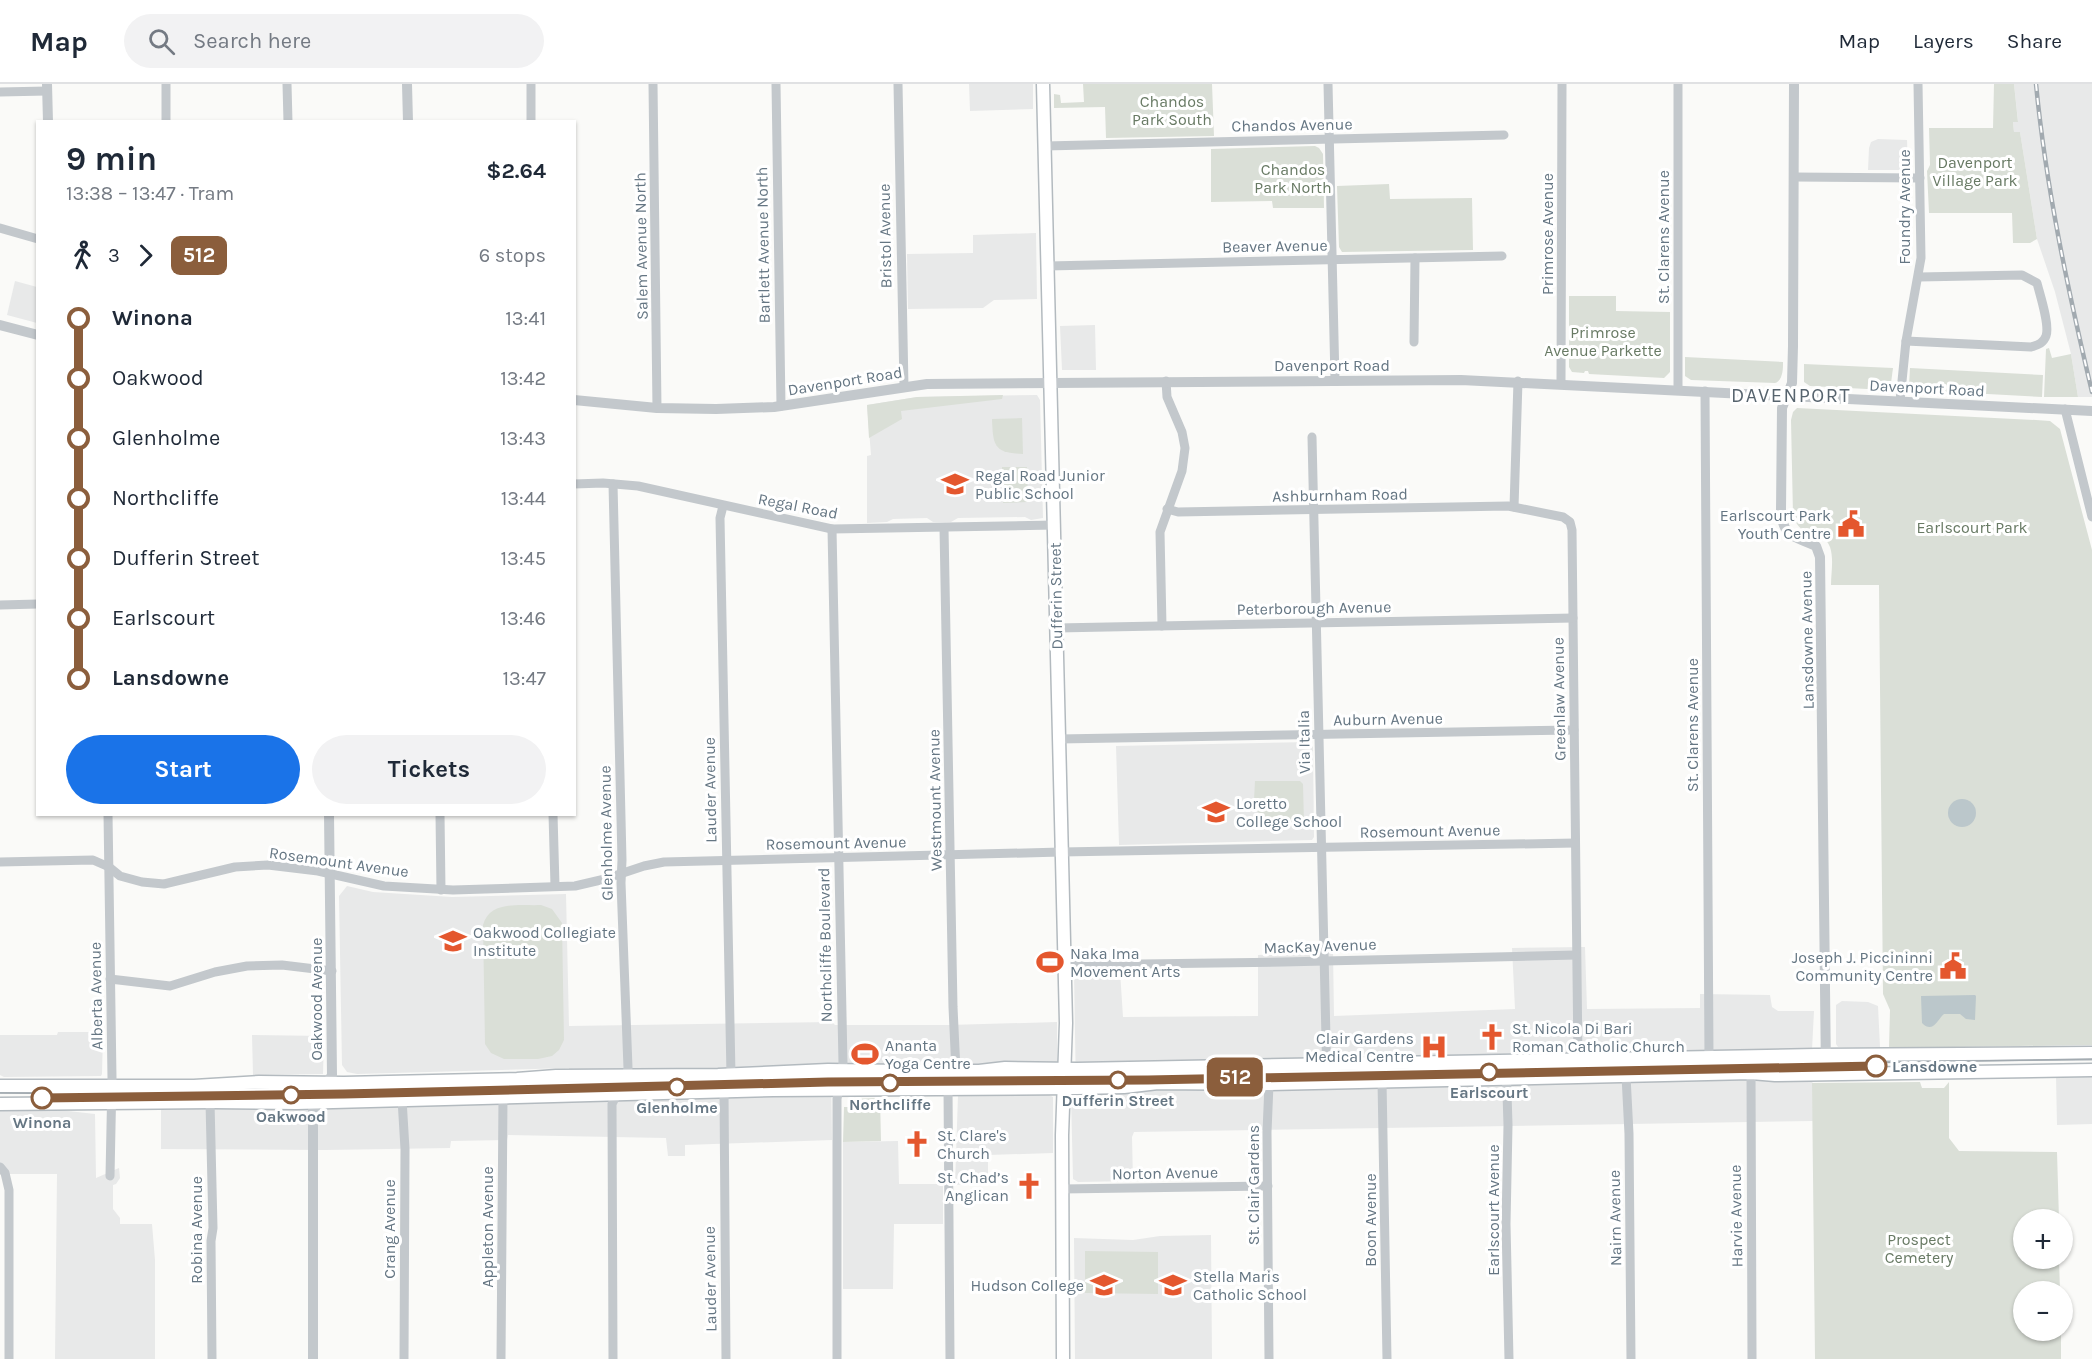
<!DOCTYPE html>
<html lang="en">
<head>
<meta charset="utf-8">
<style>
  body { margin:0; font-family:Karla,sans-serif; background:#f2f2f3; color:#1f2937; height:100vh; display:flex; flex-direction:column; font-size:22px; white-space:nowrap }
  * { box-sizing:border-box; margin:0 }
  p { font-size:20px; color:#747a83 }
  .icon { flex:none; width:33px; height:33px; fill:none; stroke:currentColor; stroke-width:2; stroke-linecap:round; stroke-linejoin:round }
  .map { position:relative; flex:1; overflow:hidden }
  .details { position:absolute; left:36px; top:36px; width:540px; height:696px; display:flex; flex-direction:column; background:#fff; border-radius:0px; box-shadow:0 2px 4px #0004 }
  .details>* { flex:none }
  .badge { padding:0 12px; border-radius:9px; font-size:21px; line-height:39px }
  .fabs { position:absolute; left:2013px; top:1125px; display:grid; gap:12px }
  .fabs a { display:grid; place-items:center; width:60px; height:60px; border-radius:50%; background:#fff; box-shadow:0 2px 4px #0004; font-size:30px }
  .map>.badge { position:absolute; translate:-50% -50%; box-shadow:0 0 0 3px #fff }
  .legs { display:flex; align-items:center; gap:9px; height:66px; padding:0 30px; font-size:20px }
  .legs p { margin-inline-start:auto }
  .head { display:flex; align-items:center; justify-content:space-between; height:102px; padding:0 30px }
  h1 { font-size:33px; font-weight:700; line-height:45px }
  .action { display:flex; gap:12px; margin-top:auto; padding:12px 30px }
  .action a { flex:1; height:69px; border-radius:36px; background:#1a73e8; color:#fff; font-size:24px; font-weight:700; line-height:69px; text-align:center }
  .action a+a { background:#f2f2f3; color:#1f2937 }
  ul { padding:0 30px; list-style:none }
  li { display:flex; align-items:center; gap:21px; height:60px; font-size:22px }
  li i { display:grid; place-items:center; width:9px; height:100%; margin:0 8px; background:currentColor }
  li i::after { content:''; width:15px; height:15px; margin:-8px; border:4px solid; border-radius:50%; background:#fff }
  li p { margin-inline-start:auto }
  li:first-child i { background:linear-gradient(#0000 50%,currentColor 0) }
  li:last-child i { background:linear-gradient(currentColor 50%,#0000 0) }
  header { display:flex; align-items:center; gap:36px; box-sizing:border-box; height:84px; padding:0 30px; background:#fff; border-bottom:2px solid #e0e1e3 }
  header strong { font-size:28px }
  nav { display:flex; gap:33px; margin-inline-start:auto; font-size:21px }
  .search { width:420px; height:54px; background:#f2f2f3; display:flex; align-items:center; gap:15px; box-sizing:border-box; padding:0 21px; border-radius:33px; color:#747a83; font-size:22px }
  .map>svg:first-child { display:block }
  .built { fill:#e8e9e9 }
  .green { fill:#dadfd7 }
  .water { fill:#bbc7cb }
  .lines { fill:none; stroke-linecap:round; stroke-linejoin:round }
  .secondary-casing { stroke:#b3babf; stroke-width:15 }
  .minor { stroke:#c3c8cc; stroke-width:9 }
  .tertiary { stroke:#c3c8cc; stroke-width:10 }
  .secondary { stroke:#fff; stroke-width:12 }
  .tram { stroke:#a2aab0; stroke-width:1.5 }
  .rail-casing { stroke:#a2aab0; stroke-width:4.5 }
  .rail { stroke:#fff; stroke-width:2; stroke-dasharray:7; stroke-linecap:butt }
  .line-1-casing { stroke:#fff; stroke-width:14 }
  .line-1 { stroke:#8b5e3c; stroke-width:9 }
  .stop-1-dot { fill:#fff; stroke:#8b5e3c; stroke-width:3 }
  .labels { text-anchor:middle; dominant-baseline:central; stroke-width:6; stroke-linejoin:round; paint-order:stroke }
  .park-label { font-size:16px; fill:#687a64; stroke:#fff }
  .street-label { font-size:16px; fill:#657683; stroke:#fff }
  .poi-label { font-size:16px; fill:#657683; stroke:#fff; text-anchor:start }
  .stop-label { font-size:16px; font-weight:bold; fill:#657683; stroke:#fff }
  .quarter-label { font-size:20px; letter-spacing:1.5px; fill:#57646e; stroke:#fff }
</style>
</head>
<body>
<header>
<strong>Map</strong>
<div class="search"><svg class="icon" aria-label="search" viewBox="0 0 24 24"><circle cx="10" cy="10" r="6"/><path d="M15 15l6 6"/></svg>Search here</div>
<nav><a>Map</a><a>Layers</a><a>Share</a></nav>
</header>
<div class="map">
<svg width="2092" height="1275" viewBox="0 0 2092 1275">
  <rect width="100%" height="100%" fill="#fafaf8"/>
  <g class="built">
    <polygon points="969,0 1033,0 1033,25 970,27"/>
    <polygon points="2014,0 2092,0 2092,313 2078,313 2071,270 2055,208 2037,155 2020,48 2014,48 2013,38 2018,37"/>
    <polygon points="1878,55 1907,56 1908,85 1903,86 1868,86 1869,64 1871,58"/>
    <polygon points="1036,149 1037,215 994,216 983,224 908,225 907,170 973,169 973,151"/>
    <polygon points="15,197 37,203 37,239 7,231"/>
    <polygon points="1095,241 1096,286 1062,286 1060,242"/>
    <polygon points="1037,311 1040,316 1043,434 1031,436 1025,433 958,434 951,438 933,438 927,434 893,435 887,438 867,439 867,372 871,371 867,321 917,313"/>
    <polygon points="1310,658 1313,663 1314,753 1312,756 1119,761 1116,662"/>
    <polygon points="347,802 373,808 452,813 566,810 569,942 832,938 835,941 949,941 1057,938 1057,978 947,982 831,981 832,1056 685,1061 685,1072 668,1072 666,1054 508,1051 507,1056 451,1057 450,1064 325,1066 161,1065 161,1025 493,1018 568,1019 569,984 357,990 347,988 342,981 339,812"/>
    <polygon points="1585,863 1587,925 1700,924 1700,910 1770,911 1772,923 1778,927 1814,927 1812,966 1813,1037 1134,1048 1132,1053 1133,1097 1078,1098 1073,1095 1071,1013 1076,1008 1074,888 1120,887 1123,933 1258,932 1258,871 1333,867 1334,932 1515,925 1512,864"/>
    <polygon points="1842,917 1868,918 1878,922 1880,963 1838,963 1836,960 1836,921"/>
    <polygon points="58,948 103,948 102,990 101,992 4,993 0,991 0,951 57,951"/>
    <polygon points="252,951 324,952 323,990 253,991"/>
    <polygon points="2056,993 2092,993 2092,1040 2057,1041"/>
    <polygon points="1047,1010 1053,1013 1053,1069 988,1071 988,1099 955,1101 958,1011"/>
    <polygon points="59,1026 95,1030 96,1094 119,1084 120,1094 116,1100 113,1101 113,1125 120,1134 120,1140 152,1140 155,1176 155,1275 55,1275 57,1090 0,1090 0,1027"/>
    <polygon points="898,1057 899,1100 943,1100 943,1140 894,1140 893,1205 843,1205 843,1058"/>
    <polygon points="1211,1151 1212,1275 1075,1275 1074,1154 1133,1156 1160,1152"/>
  </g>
  <g class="green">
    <polygon points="1083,0 1212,0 1214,52 1106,54 1105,23 1054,24 1054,10 1060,11 1061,19 1084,18"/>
    <polygon points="1994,0 2014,0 2018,38 2013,38 2014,48 2020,48 2037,155 2030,159 2013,159 2012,129 1929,129 1927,87 1930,81 1929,44 1993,44"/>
    <polygon points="1315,62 1319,64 1323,70 1324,124 1273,124 1272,117 1211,118 1211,65"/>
    <polygon points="1389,100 1390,115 1472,114 1473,166 1342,168 1339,163 1337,102"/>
    <polygon points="1569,212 1616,212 1616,227 1670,228 1670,288 1664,294 1589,290 1588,287 1585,287 1584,289 1572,288 1569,283"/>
    <polygon points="2049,264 2052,274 2071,270 2078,313 2044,313 2046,265"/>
    <path d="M1685,273L1783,278C1783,285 1783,296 1775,299L1691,296L1685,292Z"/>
    <polygon points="1804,280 1893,284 1891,299 1886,306 1810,302 1804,298"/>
    <polygon points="1910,284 2043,291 2042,313 1913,306 1909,302"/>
    <polygon points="1003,311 1002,315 901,327 902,335 869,354 867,321 917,313"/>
    <path d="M1797,324L2036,336L2050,337L2060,345L2092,466V961L1889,964L1890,926L1883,910L1879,501H1831C1831,489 1834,475 1830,463C1823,443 1800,457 1793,431L1791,336L1793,328Z"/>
    <path d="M1022,334L1023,370C994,369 993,362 992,335Z"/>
    <polygon points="1002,383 1027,383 1028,418 1003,419"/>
    <polygon points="1255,697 1300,697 1303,700 1304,739 1289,743 1269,738 1257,727 1254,716"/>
    <path d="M541,821L552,825L562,839L564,956L559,966L552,972L538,975H504L491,969L485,960L483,841C490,816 520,822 541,821Z"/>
    <polygon points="1920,998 1922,1004 1944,1004 1949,998 1949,1054 1959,1067 2057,1068 2059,1135 2024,1136 2024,1174 2059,1175 2060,1207 2024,1208 2024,1246 2061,1247 2061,1275 1815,1275 1812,999"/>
    <polygon points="880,1014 881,1057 843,1058 844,1023 851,1023 851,1015"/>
    <polygon points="1085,1167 1158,1168 1158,1210 1085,1209"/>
  </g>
  <g class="water">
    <circle cx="1962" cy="729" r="14"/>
    <path d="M1975,911L1976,912L1975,936L1966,935L1960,930H1944C1937,936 1933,950 1922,939L1921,912Z"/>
  </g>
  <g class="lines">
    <defs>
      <g id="secondary">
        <polyline points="1043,0 1066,939 1062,1051 1063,1275"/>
        <polyline points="0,1002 194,1002 259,998 344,999 517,995 556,992 718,991 828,986 902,987 979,987 1005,984 1077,985 1815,971 2092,969"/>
        <polyline points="0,1020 213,1018 296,1019 773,1006 1077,1004 1124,1003 1158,999 1269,1000 1751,989 1775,991 2092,986"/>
      </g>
    </defs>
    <use href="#secondary" class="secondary-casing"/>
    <g class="minor">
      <polyline points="166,0 166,38"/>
      <polyline points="287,0 288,38"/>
      <polyline points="531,0 531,38"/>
      <polyline points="653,0 657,324"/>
      <polyline points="776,0 781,322"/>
      <polyline points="898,0 904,303"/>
      <polyline points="1328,0 1335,296"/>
      <polyline points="0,8 47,7"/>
      <polyline points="1045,62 1504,51"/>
      <polyline points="1794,93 1920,94"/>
      <polyline points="0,144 38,155"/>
      <polyline points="1048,182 1502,172"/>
      <path d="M1906,257L2031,263C2037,261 2043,260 2046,252C2050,241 2040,211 2037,199L2022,191L1919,193"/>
      <polyline points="1414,258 1415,174"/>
      <polyline points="1561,300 1562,0"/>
      <polyline points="1678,306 1678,0"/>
      <polyline points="1705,307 1709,974"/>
      <polyline points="1900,317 1906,257 1921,174 1918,0"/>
      <polyline points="2065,325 2092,433"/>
      <polyline points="1312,353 1327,998"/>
      <polyline points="574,400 603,399 638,402 832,445 1055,441"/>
      <polyline points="613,400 622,776 621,799 628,984 626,992 612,1020 613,1275"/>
      <polyline points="723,422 720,434 731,991"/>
      <polyline points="1514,423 1518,297"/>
      <polyline points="1167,425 1178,428 1508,422 1563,433 1570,438 1572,446 1578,977"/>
      <polyline points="944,444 953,923 956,987"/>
      <polyline points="832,445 843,979 837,1015 837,1275"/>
      <polyline points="0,521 38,520"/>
      <polyline points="1162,542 1160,448 1182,387 1185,364 1182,348 1167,313 1166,297"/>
      <polyline points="1057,544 1573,534"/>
      <polyline points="1059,655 1574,646"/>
      <polyline points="108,730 112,994 110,1092"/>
      <polyline points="440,730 441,806"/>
      <polyline points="553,730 555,802"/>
      <polyline points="0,778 93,776 109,783 120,792 142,798 164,800 235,783 268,781 318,787 384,802 453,806 575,802 605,795 644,782 664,778 1061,768 1575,759"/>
      <polyline points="1065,881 1283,878 1576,871"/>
      <polyline points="110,895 170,902 215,888 247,882 282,881 332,887"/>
      <polyline points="1506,978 1508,1041 1506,1140 1509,1275"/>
      <polyline points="1751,989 1752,1275"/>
      <polyline points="1626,992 1629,1050 1631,1275"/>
      <polyline points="1382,997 1387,1275"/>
      <polyline points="948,1004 950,1275"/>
      <polyline points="724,1007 726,1275"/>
      <polyline points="402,1015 405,1065 404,1275"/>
      <polyline points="210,1018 213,1144 211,1157 212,1275"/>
      <polyline points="0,1083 5,1089 9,1106 9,1275"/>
      <polyline points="1062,1105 1268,1102"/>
      <polyline points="501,1275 503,1012"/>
      <polyline points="1269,1275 1267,1048 1269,1000"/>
    </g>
    <g class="tertiary">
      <polyline points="47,0 48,38"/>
      <polyline points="407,0 408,38"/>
      <path d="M1794,0L1793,262L1792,299L1782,324L1781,427C1783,454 1795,452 1816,462L1820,473L1826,990"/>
      <polyline points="0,241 38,251"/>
      <polyline points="574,316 657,324 716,325 774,323 927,300 1461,296 2092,327"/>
      <polyline points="313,1275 313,1026 332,991 329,730"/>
    </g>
    <use href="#secondary" class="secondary"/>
    <path class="tram" d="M0,1009C263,1011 526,1000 788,995C897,993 1006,994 1114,992C1440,987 1766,978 2092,975"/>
    <defs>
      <path id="rail" d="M2036,0C2046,104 2068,206 2092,308"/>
    </defs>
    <use href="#rail" class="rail-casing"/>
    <use href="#rail" class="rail"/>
  </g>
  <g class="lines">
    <defs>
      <polyline id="line-1" points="42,1014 344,1010 828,998 1148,996 1876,982"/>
    </defs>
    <use href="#line-1" class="line-1-casing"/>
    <use href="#line-1" class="line-1"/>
  </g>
  <defs>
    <symbol id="school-bare" viewBox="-9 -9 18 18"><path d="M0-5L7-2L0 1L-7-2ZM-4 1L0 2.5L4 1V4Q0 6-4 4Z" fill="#e4572e" stroke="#fff" stroke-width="2.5" paint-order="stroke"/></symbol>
    <symbol id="civic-bare" viewBox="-9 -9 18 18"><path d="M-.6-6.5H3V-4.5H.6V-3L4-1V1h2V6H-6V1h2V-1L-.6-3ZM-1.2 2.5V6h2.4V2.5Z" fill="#e4572e" stroke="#fff" stroke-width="2.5" paint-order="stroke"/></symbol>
    <symbol id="stadium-bare" viewBox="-9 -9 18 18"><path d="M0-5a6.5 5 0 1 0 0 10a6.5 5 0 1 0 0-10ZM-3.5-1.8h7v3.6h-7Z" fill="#e4572e" stroke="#fff" stroke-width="2.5" paint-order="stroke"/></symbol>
    <symbol id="church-bare" viewBox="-9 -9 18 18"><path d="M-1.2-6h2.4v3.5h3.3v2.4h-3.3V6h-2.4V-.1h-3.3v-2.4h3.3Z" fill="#e4572e" stroke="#fff" stroke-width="2.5" paint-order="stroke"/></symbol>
    <symbol id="hospital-bare" viewBox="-9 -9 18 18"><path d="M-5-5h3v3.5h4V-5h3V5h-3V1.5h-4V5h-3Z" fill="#e4572e" stroke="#fff" stroke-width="2.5" paint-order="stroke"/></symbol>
  </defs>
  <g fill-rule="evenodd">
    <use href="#school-bare" x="936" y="381" width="38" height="38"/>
    <use href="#civic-bare" x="1832" y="421" width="38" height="38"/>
    <use href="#school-bare" x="1197" y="709" width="38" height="38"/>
    <use href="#school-bare" x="434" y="838" width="38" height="38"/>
    <use href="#stadium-bare" x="1031" y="859" width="38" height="38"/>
    <use href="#civic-bare" x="1934" y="863" width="38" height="38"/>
    <use href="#church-bare" x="1473" y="934" width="38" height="38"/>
    <use href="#hospital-bare" x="1415" y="944" width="38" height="38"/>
    <use href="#stadium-bare" x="846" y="951" width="38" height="38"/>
    <use href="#church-bare" x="898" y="1041" width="38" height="38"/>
    <use href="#church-bare" x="1010" y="1083" width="38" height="38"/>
    <use href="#school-bare" x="1085" y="1182" width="38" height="38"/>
    <use href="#school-bare" x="1154" y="1182" width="38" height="38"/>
  </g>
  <g class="stop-1-dot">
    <circle cx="1876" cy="982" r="10"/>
    <circle cx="1489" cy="988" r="8"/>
    <circle cx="1118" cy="996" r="8"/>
    <circle cx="890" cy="999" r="8"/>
    <circle cx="677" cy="1003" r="8"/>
    <circle cx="291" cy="1011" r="8"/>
    <circle cx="42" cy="1014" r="10"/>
  </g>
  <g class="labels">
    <g class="park-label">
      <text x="1172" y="17">Chandos<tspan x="1172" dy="18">Park South</tspan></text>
      <text x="1975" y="78">Davenport<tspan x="1975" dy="18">Village Park</tspan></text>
      <text x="1293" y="85">Chandos<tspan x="1293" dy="18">Park North</tspan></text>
      <text x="1603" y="248">Primrose<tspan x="1603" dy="18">Avenue Parkette</tspan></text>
      <text x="1972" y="443">Earlscourt Park</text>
      <text x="1919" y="1155">Prospect<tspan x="1919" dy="18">Cemetery</tspan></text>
    </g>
    <g class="street-label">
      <text transform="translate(1292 41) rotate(-1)">Chandos Avenue</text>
      <text transform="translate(1904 123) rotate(-90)">Foundry Avenue</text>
      <text transform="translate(1547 150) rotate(-90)">Primrose Avenue</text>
      <text transform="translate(885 152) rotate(-91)">Bristol Avenue</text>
      <text transform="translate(1663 153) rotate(-90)">St. Clarens Avenue</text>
      <text transform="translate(763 161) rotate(-91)">Bartlett Avenue North</text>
      <text transform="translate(641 162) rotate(-91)">Salem Avenue North</text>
      <text transform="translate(1275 162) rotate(-1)">Beaver Avenue</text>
      <text x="1332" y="281">Davenport Road</text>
      <text transform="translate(845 297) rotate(-9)">Davenport Road</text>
      <text transform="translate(1927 304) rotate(3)">Davenport Road</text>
      <text transform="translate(1340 411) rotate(-1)">Ashburnham Road</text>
      <text transform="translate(798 422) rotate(11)">Regal Road</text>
      <text transform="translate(1056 512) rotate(-91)">Dufferin Street</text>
      <text transform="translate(1314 524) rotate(-1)">Peterborough Avenue</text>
      <text transform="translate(1807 556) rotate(-91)">Lansdowne Avenue</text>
      <text transform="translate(1559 615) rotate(-91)">Greenlaw Avenue</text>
      <text transform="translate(1388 635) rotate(-1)">Auburn Avenue</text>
      <text transform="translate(1692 641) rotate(-90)">St. Clarens Avenue</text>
      <text transform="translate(1304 658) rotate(-91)">Via Italia</text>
      <text transform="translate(710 706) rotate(-91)">Lauder Avenue</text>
      <text transform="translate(935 716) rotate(-91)">Westmount Avenue</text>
      <text transform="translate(1430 747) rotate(-1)">Rosemount Avenue</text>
      <text transform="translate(606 749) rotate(-91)">Glenholme Avenue</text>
      <text transform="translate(836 759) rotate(-1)">Rosemount Avenue</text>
      <text transform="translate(339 778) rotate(8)">Rosemount Avenue</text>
      <text transform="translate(825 861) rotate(-91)">Northcliffe Boulevard</text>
      <text transform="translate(1320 862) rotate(-2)">MacKay Avenue</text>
      <text transform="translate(96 912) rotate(-91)">Alberta Avenue</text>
      <text transform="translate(316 915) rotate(-90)">Oakwood Avenue</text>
      <text transform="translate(1165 1089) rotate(-1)">Norton Avenue</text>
      <text transform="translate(1253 1101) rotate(-90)">St. Clair Gardens</text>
      <text transform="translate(1493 1126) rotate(-90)">Earlscourt Avenue</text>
      <text transform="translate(1736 1132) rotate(-91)">Harvie Avenue</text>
      <text transform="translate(1615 1134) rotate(-91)">Nairn Avenue</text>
      <text transform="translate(1370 1136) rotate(-90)">Boon Avenue</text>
      <text transform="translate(487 1143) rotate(-90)">Appleton Avenue</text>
      <text transform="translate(389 1145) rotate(-90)">Crang Avenue</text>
      <text transform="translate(196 1146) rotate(-90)">Robina Avenue</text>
      <text transform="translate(710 1195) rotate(-91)">Lauder Avenue</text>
    </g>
    <g class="poi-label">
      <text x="975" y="391">Regal Road Junior<tspan x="975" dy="18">Public School</tspan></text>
      <text x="1831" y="431" text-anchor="end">Earlscourt Park<tspan x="1831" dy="18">Youth Centre</tspan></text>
      <text x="1236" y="719">Loretto<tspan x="1236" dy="18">College School</tspan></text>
      <text x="473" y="848">Oakwood Collegiate<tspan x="473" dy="18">Institute</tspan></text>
      <text x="1070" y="869">Naka Ima<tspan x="1070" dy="18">Movement Arts</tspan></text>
      <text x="1933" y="873" text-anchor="end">Joseph J. Piccininni<tspan x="1933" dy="18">Community Centre</tspan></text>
      <text x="1512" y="944">St. Nicola Di Bari<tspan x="1512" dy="18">Roman Catholic Church</tspan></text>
      <text x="1414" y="954" text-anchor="end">Clair Gardens<tspan x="1414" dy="18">Medical Centre</tspan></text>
      <text x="885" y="961">Ananta<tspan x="885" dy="18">Yoga Centre</tspan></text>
      <text x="937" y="1051">St. Clare's<tspan x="937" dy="18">Church</tspan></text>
      <text x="1009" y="1093" text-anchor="end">St. Chad’s<tspan x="1009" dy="18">Anglican</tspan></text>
      <text x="1193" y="1192">Stella Maris<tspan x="1193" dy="18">Catholic School</tspan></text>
      <text x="1084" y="1201" text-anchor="end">Hudson College</text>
    </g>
    <g class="stop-label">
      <text x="1892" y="982" text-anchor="start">Lansdowne</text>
      <text x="1489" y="1008">Earlscourt</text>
      <text x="1118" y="1016">Dufferin Street</text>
      <text x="890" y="1020">Northcliffe</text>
      <text x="677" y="1023">Glenholme</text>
      <text x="291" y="1032">Oakwood</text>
      <text x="42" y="1038">Winona</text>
    </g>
    <g class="quarter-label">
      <text x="1791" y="311">DAVENPORT</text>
    </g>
  </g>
</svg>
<div class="fabs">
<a>+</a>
<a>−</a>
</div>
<b class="badge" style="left:1235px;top:993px;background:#8b5e3c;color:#fff">512</b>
<section class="details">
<div class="head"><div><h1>9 min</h1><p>13:38 – 13:47 · Tram</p></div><b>$2.64</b></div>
<div class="legs"><svg class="icon" aria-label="walk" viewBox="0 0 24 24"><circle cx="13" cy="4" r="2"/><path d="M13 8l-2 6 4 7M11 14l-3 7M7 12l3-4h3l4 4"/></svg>3<svg class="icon" aria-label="forward" viewBox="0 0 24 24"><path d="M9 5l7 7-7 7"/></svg><b class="badge" style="background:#8b5e3c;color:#fff">512</b><p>6 stops</p></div>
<ul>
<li><i style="color:#8b5e3c"></i><b>Winona</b><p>13:41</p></li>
<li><i style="color:#8b5e3c"></i><span>Oakwood</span><p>13:42</p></li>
<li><i style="color:#8b5e3c"></i><span>Glenholme</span><p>13:43</p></li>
<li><i style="color:#8b5e3c"></i><span>Northcliffe</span><p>13:44</p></li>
<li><i style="color:#8b5e3c"></i><span>Dufferin Street</span><p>13:45</p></li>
<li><i style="color:#8b5e3c"></i><span>Earlscourt</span><p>13:46</p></li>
<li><i style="color:#8b5e3c"></i><b>Lansdowne</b><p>13:47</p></li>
</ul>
<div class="action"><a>Start</a><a>Tickets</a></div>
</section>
</div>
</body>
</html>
